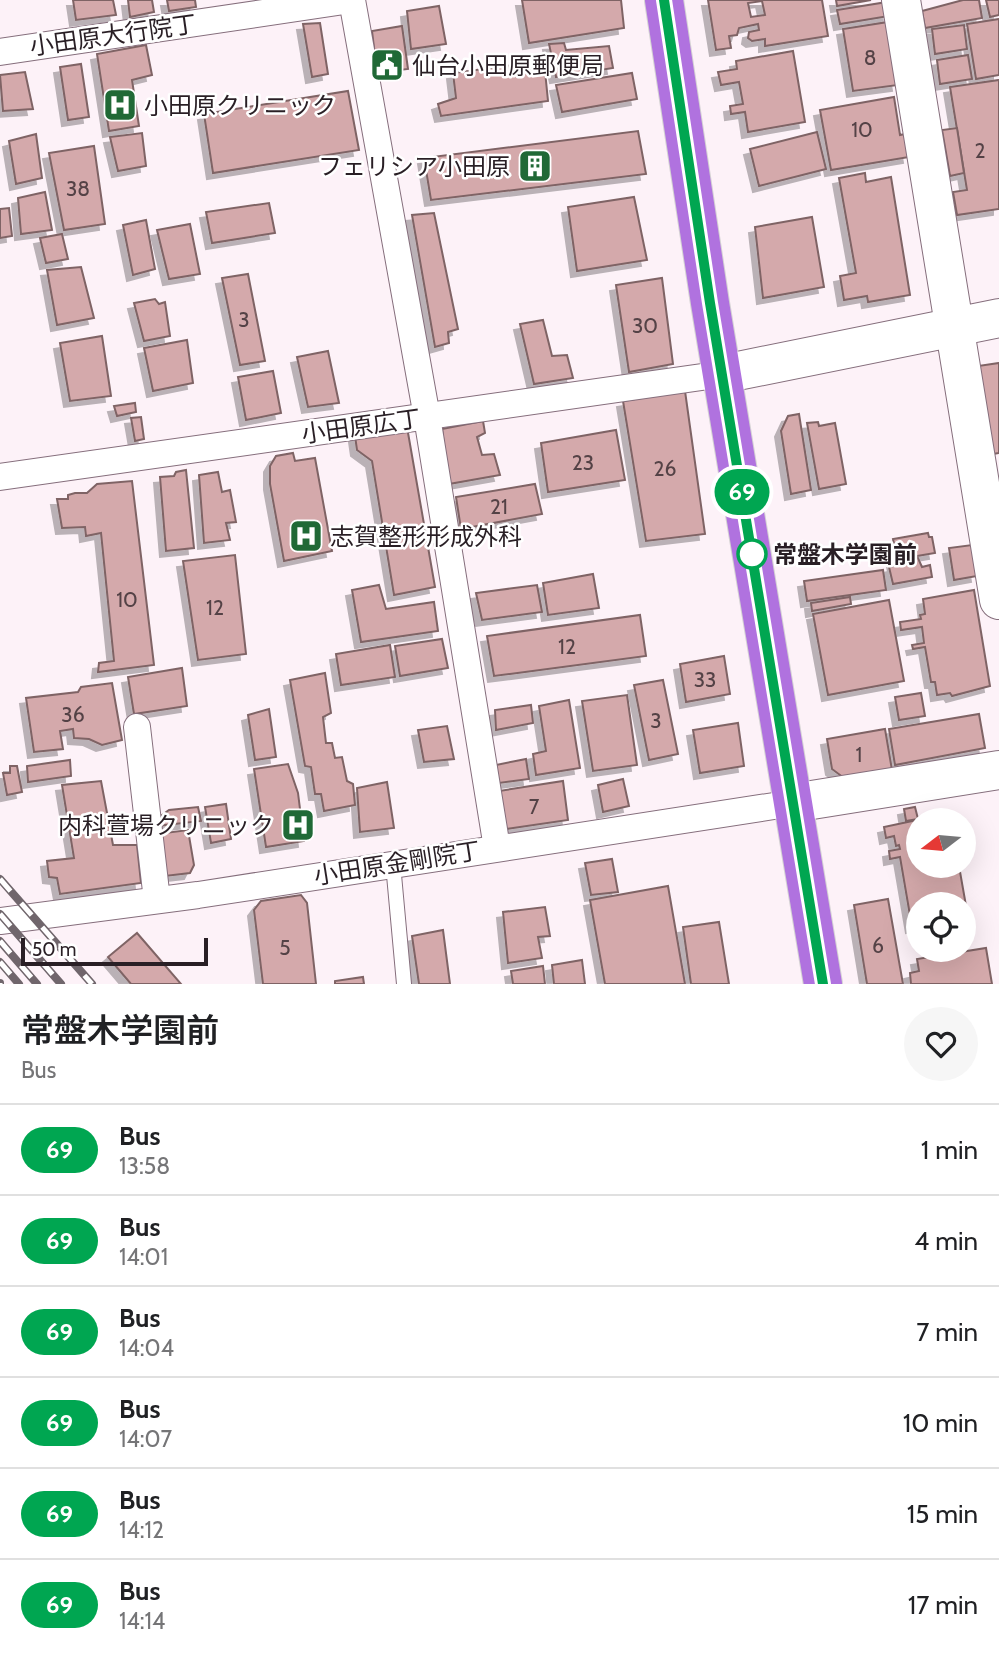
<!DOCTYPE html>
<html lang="en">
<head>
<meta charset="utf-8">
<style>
  body { margin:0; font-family:Cabin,"Noto Sans JP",sans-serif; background:#f6f6f6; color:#202124; height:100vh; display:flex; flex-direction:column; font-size:26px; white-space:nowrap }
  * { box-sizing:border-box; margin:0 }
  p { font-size:23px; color:#757577 }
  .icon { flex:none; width:38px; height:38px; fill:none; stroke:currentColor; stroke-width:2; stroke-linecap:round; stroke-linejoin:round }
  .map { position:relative; height:984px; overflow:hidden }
  .drawer { display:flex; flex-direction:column; background:#fff; flex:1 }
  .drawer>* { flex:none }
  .badge { padding:0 14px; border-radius:23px; font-size:24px; line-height:46px }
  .needle { width:46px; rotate:254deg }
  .tools { position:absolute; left:906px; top:808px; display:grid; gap:14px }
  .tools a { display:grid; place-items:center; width:70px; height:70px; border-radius:50%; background:#fff; box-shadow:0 7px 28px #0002; font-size:35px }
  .scale { position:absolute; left:21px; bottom:18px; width:187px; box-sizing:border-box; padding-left:7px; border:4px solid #291f25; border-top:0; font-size:19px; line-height:24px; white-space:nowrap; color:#291f25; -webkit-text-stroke:5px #fff; paint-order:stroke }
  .map>.badge { position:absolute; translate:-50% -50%; box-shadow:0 0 0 4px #fff }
  .round { display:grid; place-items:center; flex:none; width:74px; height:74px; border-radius:37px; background:#f6f6f6 }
  .summary { display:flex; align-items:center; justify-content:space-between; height:119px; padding:0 21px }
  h1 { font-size:33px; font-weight:600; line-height:52px }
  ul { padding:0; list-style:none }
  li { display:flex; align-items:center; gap:21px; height:91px; padding:0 21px; border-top:2px solid #e0e0e0 }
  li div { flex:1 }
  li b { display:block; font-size:26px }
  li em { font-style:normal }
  li .badge { min-width:77px; font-weight:700; text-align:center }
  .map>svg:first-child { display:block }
  .building { fill:#d4a9ab; stroke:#7f6465; stroke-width:2; fill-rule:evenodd; filter:url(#shadow) }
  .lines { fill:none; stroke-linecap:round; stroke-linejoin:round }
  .lane-casing { stroke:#856e7c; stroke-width:16 }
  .street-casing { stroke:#856e7c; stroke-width:28 }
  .secondary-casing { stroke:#856e7c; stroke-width:40 }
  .highway-casing { stroke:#d4d2d3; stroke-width:40 }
  .lane { stroke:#fff; stroke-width:14 }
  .street { stroke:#fff; stroke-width:26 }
  .secondary { stroke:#fff; stroke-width:38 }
  .highway { stroke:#b072df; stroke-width:38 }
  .rail-casing { stroke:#70666c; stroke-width:8 }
  .rail { stroke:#fff; stroke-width:5; stroke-dasharray:16; stroke-linecap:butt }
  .line-casing { stroke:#fff; stroke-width:16 }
  .line { stroke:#00a651; stroke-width:10 }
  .stop-dot { fill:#fff; stroke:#00a651; stroke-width:3.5 }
  .labels { text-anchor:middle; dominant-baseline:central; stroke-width:5; stroke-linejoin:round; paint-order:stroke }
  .number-label { font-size:21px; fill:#544246 }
  .street-label { font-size:24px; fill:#291f25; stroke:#fff }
  .poi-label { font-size:24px; fill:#291f25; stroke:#fff; text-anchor:start }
  .stop-label { font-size:24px; font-weight:bold; fill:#291f25; stroke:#fff; text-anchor:start }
</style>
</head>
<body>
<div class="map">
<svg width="999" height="984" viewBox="0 0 999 984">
  <defs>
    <filter id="shadow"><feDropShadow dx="-6" dy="6" stdDeviation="0" flood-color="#0004"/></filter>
  </defs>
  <rect width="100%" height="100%" fill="#fdf2f8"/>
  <g class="building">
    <polygon points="73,0 113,0 116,15 76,20"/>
    <polygon points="128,0 152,0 154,12 130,17"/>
    <polygon points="167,0 195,0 196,7 169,11"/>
    <polygon points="522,0 621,0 624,28 529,43"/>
    <path d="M708,0H822L828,36L765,46V39L752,41L748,38L749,32L759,30L758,24L739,28L737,35L729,36L731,48L716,50ZM762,1L765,15L751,17L748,3Z"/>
    <polygon points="836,0 871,0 837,6"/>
    <polygon points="963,0 979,0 982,18 925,28 922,11"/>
    <polygon points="986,0 999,0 999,15 990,17"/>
    <polygon points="887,2 889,16 840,24 837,10"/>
    <polygon points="439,6 446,44 411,49 407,11"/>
    <polygon points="999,19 999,75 976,79 967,24"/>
    <polygon points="888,22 898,85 853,91 843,29"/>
    <polygon points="320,23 328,74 312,77 303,24"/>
    <polygon points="964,25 967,49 935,54 932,29"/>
    <polygon points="402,26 408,69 377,73 372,31"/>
    <polygon points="564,43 566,50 609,46 613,68 556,77 549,44"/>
    <polygon points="146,45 152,75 132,80 139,126 109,131 97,54"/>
    <polygon points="793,51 805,122 748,132 745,112 731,114 730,106 743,104 739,82 721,85 718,72 737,69 736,61"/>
    <polygon points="968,55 972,79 940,84 937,60"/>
    <polygon points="544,61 548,101 441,116 438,104 456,98 453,73"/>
    <polygon points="81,64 89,117 68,120 60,67"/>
    <polygon points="25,72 33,109 3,111 0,75"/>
    <polygon points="632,73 637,99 562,112 556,85"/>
    <polygon points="999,80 999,209 957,215 953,192 967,190 950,87"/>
    <polygon points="348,91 359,150 213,173 204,114"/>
    <polygon points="894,97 900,135 905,134 909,157 831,170 820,110"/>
    <polygon points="957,128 964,173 950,176 942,130"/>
    <polygon points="638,131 646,174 431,200 424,158"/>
    <polygon points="817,132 826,169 759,186 750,149"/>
    <polygon points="142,133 146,166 118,171 110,137"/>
    <polygon points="36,134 42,178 16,184 9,141"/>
    <polygon points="94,146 105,224 64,230 49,153"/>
    <polygon points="865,173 866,182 891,177 910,295 868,302 867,296 844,300 840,276 856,273 839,178"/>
    <polygon points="45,192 52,230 21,234 18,198"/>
    <polygon points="634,197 647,260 577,271 568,207"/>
    <polygon points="269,203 275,233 212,243 206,212"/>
    <polygon points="9,208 12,236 0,238 0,209"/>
    <polygon points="434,213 458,329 448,332 449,343 435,347 412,215"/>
    <polygon points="812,217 824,287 763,298 755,227"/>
    <polygon points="146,220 155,269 133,275 123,225"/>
    <polygon points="190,224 200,274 169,279 157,230"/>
    <polygon points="62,234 68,259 46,263 40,238"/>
    <polygon points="81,267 94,318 57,325 47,270"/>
    <polygon points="248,274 265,361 240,365 222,278"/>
    <polygon points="662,278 673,364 629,372 616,285"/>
    <polygon points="155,299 159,304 165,302 170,336 144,341 134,303"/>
    <polygon points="543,320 552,356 567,355 573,378 534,384 520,324"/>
    <polygon points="102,336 111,396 70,401 60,343"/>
    <polygon points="187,340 193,383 153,391 144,348"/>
    <polygon points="328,351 339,403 308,407 297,357"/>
    <polygon points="999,363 999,453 993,454 978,366"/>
    <polygon points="273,371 281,413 246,420 238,377"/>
    <polygon points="685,391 705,534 646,541 623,401"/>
    <polygon points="135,403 136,412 117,416 114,406"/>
    <polygon points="799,414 811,490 791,494 781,431 788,416"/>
    <polygon points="141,417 144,439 135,441 131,418"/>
    <polygon points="483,421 485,433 477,437 482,455 494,454 500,475 449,484 442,429"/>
    <polygon points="818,422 819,426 835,423 846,484 819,489 807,423"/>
    <polygon points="407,427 435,587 394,595 372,461 357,450 355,436"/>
    <polygon points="616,430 625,480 548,492 541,443"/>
    <polygon points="293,453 295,461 315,458 332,551 284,561 270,484 270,466 276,456"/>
    <polygon points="186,470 194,548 166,551 160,477 174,476 176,472"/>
    <polygon points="218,472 222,492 230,490 236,522 226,523 230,540 204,543 199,475"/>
    <polygon points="132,481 154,665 98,672 99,663 114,661 101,533 86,536 85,527 62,528 57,499 68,499 68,495 75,493 87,493 97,484"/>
    <polygon points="535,484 542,514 461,529 456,497"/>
    <polygon points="928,533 929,537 932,537 935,553 917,556 922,567 930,565 932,577 893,584 889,567 894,566 890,545 894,544 893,539"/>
    <polygon points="972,545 977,576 954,580 949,548"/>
    <polygon points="235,555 246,654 198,660 183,561"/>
    <polygon points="883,570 886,590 807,601 804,581"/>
    <polygon points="593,574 599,608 548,615 543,583"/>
    <polygon points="379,585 386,609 434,602 438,631 361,642 352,590"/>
    <polygon points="537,585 542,612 482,620 476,593"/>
    <polygon points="974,590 990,686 952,696 950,693 937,695 935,682 931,682 925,647 913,649 912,645 924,643 922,627 901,630 900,622 921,619 920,615 925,614 923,599"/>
    <polygon points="850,597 851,604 812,611 811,603"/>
    <polygon points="889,600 904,681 828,695 813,614"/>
    <polygon points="640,615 646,656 494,676 487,636"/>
    <polygon points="442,639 448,668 400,676 395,646"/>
    <polygon points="390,645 395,677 341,685 336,654"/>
    <polygon points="724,656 730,694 686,702 680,664"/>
    <polygon points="182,668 187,706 134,714 128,677"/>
    <polygon points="325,673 331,713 323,717 326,743 332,743 335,758 342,757 347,781 353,784 355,805 324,811 321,794 315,794 311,767 305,766 290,680"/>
    <polygon points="663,680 678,754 649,760 634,685"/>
    <polygon points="112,683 122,740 102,745 89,739 74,738 73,729 60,731 63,749 34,752 26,698 78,692 81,687"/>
    <polygon points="921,693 925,716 899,720 895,697"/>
    <polygon points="627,695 637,765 593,771 582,701"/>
    <polygon points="569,700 580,768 536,775 533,754 546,751 539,706"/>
    <polygon points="531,705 533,723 496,730 495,710"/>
    <polygon points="269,709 276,757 255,760 248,715"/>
    <polygon points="979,714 985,748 895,765 889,729"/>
    <polygon points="738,723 744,766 700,773 693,730"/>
    <polygon points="447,726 454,759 424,762 418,730"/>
    <polygon points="885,729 892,770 844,778 832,769 827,739"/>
    <polygon points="526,759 529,779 499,783 496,765"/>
    <polygon points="70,760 71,776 28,782 27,766"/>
    <polygon points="288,764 298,793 304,841 266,847 254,769"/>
    <polygon points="10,766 17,766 22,792 7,795 3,773 10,773"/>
    <polygon points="623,779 629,806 603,812 598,785"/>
    <polygon points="101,781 113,845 137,845 141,883 60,894 57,878 49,877 47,861 74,858 62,785"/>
    <polygon points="563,781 568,820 506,829 499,791"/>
    <polygon points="387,782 394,828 360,832 357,788"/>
    <polygon points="226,804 231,839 211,843 205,807"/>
    <polygon points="198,807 201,821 157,826 158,818 169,810"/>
    <polygon points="915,807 918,819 906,821 904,809"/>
    <polygon points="950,813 951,821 919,821 919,866 959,866 968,917 964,918 964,905 919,905 919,926 912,927 900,857 890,859 889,851 900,849 899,845 896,846 894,836 886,838 884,827"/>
    <polygon points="188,830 194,865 190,873 165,876 157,834"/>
    <polygon points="612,859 618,892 591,895 585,863"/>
    <polygon points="668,886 685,984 605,984 590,900"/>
    <polygon points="301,895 307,903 316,984 263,984 254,910 261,901"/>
    <polygon points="888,899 903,984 867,984 854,905"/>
    <polygon points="545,907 550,936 538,937 542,958 508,963 503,912"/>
    <polygon points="719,922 729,984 691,984 683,927"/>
    <polygon points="443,930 450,984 419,984 412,936"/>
    <polygon points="137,933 181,984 131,984 108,957"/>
    <polygon points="986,948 992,984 911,984 910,973 919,971 917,959"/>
    <polygon points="582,960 585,984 554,984 552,965"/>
    <polygon points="543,966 545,984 513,984 511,971"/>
    <polygon points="363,977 364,984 335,984 335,981"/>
  </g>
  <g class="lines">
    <defs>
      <polyline id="lane" points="393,864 404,984"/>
      <g id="street">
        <polyline points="352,0 427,417 497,848"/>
        <polyline points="0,52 351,0"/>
        <polyline points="0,477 723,374"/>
        <polyline points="137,727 157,900"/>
        <polyline points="0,921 198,895 793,803"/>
      </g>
      <g id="secondary">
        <polyline points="901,0 999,600"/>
        <polyline points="723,374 999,318"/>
        <polyline points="793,803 999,770"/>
      </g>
      <polyline id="highway" points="664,0 710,303 823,984"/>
    </defs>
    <use href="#lane" class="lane-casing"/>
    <use href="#street" class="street-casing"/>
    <use href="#secondary" class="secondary-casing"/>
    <use href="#highway" class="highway-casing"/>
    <use href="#lane" class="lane"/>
    <use href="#street" class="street"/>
    <use href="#secondary" class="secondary"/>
    <use href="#highway" class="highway"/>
    <defs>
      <g id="rail">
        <polyline points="0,879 92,984"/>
        <polyline points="0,914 61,984"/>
        <polyline points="0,941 37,984"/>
        <polyline points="0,962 19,984"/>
        <polyline points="0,983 0,984"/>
      </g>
    </defs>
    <use href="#rail" class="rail-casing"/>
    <use href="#rail" class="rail"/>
  </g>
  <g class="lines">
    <defs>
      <polyline id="line" points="664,0 710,303 823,984"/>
    </defs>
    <use href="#line" class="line-casing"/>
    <use href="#line" class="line"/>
  </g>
  <defs>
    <symbol id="civic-square" viewBox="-11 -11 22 22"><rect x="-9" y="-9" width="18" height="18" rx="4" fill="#206936" stroke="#fff"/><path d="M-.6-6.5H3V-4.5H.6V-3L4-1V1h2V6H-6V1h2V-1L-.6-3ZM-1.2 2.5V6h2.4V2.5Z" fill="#fff"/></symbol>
    <symbol id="hospital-square" viewBox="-11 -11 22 22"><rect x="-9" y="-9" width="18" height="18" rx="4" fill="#206936" stroke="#fff"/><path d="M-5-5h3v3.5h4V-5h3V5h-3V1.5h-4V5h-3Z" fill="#fff"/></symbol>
    <symbol id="building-square" viewBox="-11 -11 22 22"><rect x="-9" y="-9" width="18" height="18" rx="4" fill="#206936" stroke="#fff"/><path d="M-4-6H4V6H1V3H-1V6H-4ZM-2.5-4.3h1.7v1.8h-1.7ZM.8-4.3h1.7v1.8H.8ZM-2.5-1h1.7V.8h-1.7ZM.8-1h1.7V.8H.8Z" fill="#fff"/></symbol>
  </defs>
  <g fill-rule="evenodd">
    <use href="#civic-square" x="368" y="46" width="38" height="38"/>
    <use href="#hospital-square" x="101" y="86" width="38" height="38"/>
    <use href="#building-square" x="516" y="147" width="38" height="38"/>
    <use href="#hospital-square" x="287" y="517" width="38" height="38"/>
    <use href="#hospital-square" x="279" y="806" width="38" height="38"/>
  </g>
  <circle class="stop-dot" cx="752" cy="554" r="14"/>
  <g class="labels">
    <g class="number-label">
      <text x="870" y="57">8</text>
      <text x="862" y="129">10</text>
      <text x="980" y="150">2</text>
      <text x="78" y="188">38</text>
      <text x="244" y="319">3</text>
      <text x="645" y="325">30</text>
      <text x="583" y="462">23</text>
      <text x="665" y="468">26</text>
      <text x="499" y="506">21</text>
      <text x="127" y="599">10</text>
      <text x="215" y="607">12</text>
      <text x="567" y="646">12</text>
      <text x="705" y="679">33</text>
      <text x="73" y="714">36</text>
      <text x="656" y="720">3</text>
      <text x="859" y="754">1</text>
      <text x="534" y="806">7</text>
      <text x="878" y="945">6</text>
      <text x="285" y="947">5</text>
    </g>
    <g class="street-label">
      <text transform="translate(113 35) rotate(-8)">小田原大行院丁</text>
      <text transform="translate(361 426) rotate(-8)">小田原広丁</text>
      <text transform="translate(397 863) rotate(-9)">小田原金剛院丁</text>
    </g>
    <g class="poi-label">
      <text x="412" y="65">仙台小田原郵便局</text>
      <text x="144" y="105">小田原クリニック</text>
      <text x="510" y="166" text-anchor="end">フェリシア小田原</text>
      <text x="330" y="536">志賀整形形成外科</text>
      <text x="274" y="825" text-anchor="end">内科萱場クリニック</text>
    </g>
    <g class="stop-label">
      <text x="773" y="554">常盤木学園前</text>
    </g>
  </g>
</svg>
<div class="tools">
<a><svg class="needle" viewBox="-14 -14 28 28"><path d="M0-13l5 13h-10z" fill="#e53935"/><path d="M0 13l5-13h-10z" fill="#757577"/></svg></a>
<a><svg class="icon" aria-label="locate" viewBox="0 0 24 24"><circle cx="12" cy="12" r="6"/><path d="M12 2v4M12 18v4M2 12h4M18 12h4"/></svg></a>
</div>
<div class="scale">50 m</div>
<b class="badge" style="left:742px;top:492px;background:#00a651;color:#fff">69</b>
</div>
<section class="drawer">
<div class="summary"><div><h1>常盤木学園前</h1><p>Bus</p></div><a class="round"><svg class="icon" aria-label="heart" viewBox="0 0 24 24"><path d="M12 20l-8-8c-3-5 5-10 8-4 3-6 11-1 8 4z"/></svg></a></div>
<ul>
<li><span class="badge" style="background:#00a651;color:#fff">69</span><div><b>Bus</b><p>13:58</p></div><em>1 min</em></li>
<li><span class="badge" style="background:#00a651;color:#fff">69</span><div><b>Bus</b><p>14:01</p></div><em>4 min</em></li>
<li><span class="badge" style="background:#00a651;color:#fff">69</span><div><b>Bus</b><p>14:04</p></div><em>7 min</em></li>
<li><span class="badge" style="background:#00a651;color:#fff">69</span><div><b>Bus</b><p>14:07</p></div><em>10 min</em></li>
<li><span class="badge" style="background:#00a651;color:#fff">69</span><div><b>Bus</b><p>14:12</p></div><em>15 min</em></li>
<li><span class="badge" style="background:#00a651;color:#fff">69</span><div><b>Bus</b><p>14:14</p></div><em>17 min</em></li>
</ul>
</section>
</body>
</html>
